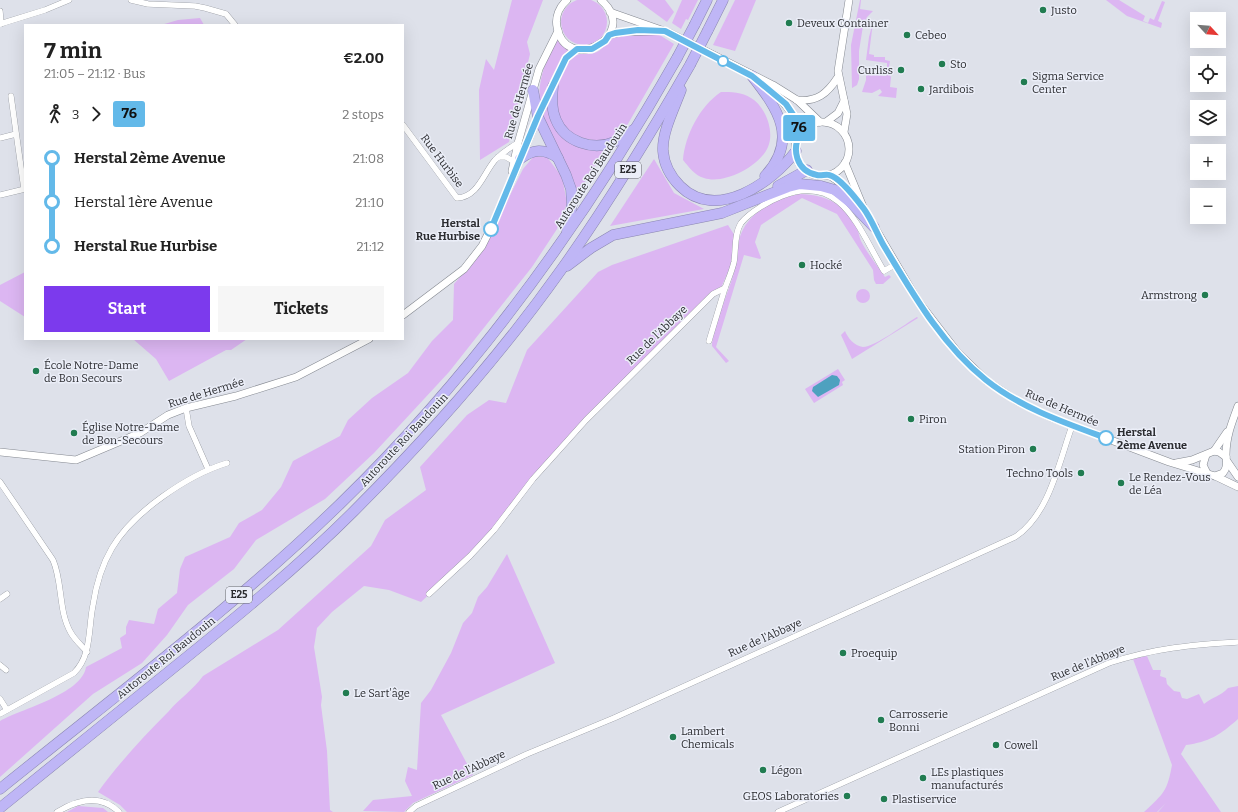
<!DOCTYPE html>
<html lang="en">
<head>
<meta charset="utf-8">
<style>
  body { margin:0; font-family:Bitter,serif; background:#f6f6f6; color:#222; height:100vh; display:flex; flex-direction:column; font-size:15px; white-space:nowrap }
  * { box-sizing:border-box; margin:0 }
  p { font-size:13px; color:#767676 }
  .icon { flex:none; width:22px; height:22px; fill:none; stroke:currentColor; stroke-width:2; stroke-linecap:round; stroke-linejoin:round }
  .map { position:relative; flex:1; overflow:hidden }
  .details { position:absolute; left:24px; top:24px; width:380px; height:316px; display:flex; flex-direction:column; background:#fff; border-radius:0px; box-shadow:0 4px 16px #0002 }
  .details>* { flex:none }
  .badge { padding:0 8px; border-radius:3px; font-size:14px; line-height:26px }
  .needle { width:26px; rotate:116deg }
  .tools { position:absolute; left:1190px; top:12px; display:grid; gap:8px }
  .tools a { display:grid; place-items:center; width:36px; height:36px; border-radius:0px; background:#fff; box-shadow:0 4px 16px #0002; font-size:20px }
  .map>.badge { position:absolute; translate:-50% -50%; box-shadow:0 0 0 2px #fff }
  .legs { display:flex; align-items:center; gap:6px; height:44px; padding:0 20px; font-size:13px }
  .legs p { margin-inline-start:auto }
  .head { display:flex; align-items:center; justify-content:space-between; height:68px; padding:0 20px }
  h1 { font-size:22px; font-weight:700; line-height:30px }
  .cta { display:flex; gap:8px; margin-top:auto; padding:8px 20px }
  .cta a { flex:1; height:46px; border-radius:0px; background:#7c3aed; color:#fff; font-size:16px; font-weight:700; line-height:46px; text-align:center }
  .cta a+a { background:#f6f6f6; color:#222 }
  ul { padding:0 20px; list-style:none }
  li { display:flex; align-items:center; gap:14px; height:44px; font-size:15px }
  li i { display:grid; place-items:center; width:6px; height:100%; margin:0 5px; background:currentColor }
  li i::after { content:''; width:10px; height:10px; margin:-5px; border:3px solid; border-radius:50%; background:#fff }
  li p { margin-inline-start:auto }
  li:first-child i { background:linear-gradient(#0000 50%,currentColor 0) }
  li:last-child i { background:linear-gradient(currentColor 50%,#0000 0) }
  .map>svg:first-child { display:block }
  .green { fill:#dcb6f2 }
  .water { fill:#4ea1bf }
  .lines { fill:none; stroke-linecap:round; stroke-linejoin:round }
  .minor-casing { stroke:#848890; stroke-width:6 }
  .tertiary-casing { stroke:#848890; stroke-width:8 }
  .motorway-casing { stroke:#8b86b1; stroke-width:11 }
  .minor { stroke:#fff; stroke-width:5.5 }
  .tertiary { stroke:#fff; stroke-width:7 }
  .motorway { stroke:#bfb6f6; stroke-width:10 }
  .motorway-bridge-casing { stroke:#8b86b1; stroke-width:11; stroke-linecap:butt }
  .motorway-bridge { stroke:#bfb6f6; stroke-width:10 }
  .line-1-casing { stroke:#fff; stroke-width:9 }
  .line-1 { stroke:#63b9e9; stroke-width:6 }
  .poi-dot { fill:#217c51; stroke:#ebeef8; stroke-width:1.5 }
  .stop-1-dot { fill:#fff; stroke:#63b9e9; stroke-width:2 }
  .labels { text-anchor:middle; dominant-baseline:central; stroke-width:3; stroke-linejoin:round; paint-order:stroke }
  .shield { fill:#ebeef8; stroke:#65666c; stroke-width:1 }
  .shield-label { font-size:10px; font-weight:bold; fill:#2b2c30 }
  .poi-label { font-size:11px; fill:#2b2c30; stroke:#ebeef8; text-anchor:start }
  .street-label { font-size:11px; fill:#2b2c30; stroke:#ebeef8 }
  .stop-label { font-size:11px; font-weight:bold; fill:#2b2c30; stroke:#ebeef8; text-anchor:end }
</style>
</head>
<body>
<div class="map">
<svg width="1238" height="812" viewBox="0 0 1238 812">
  <rect width="100%" height="100%" fill="#dee1ea"/>
  <g class="green">
    <circle cx="584" cy="22" r="23"/>
    <polygon points="512,0 543,0 527,42 530,54 509,142 480,160 479,90 486,59 494,70"/>
    <polygon points="637,0 665,0 674,12 667,22"/>
    <polygon points="682,0 698,0 688,20 686,19 681,29 672,23"/>
    <polygon points="735,0 756,0 735,51 713,45"/>
    <polygon points="860,0 861,0 860,9 873,11 867,17 863,26 859,51 859,79 857,85 852,88 851,45"/>
    <polygon points="1106,0 1119,0 1145,16 1143,21 1148,23 1150,18 1154,20 1162,1 1165,2 1158,21 1162,23 1161,28 1127,16"/>
    <polygon points="200,18 204,25 161,25 178,20"/>
    <polygon points="873,22 869,54 874,55 874,57 885,57 885,60 890,61 889,67 887,67 887,63 866,60 869,37"/>
    <path d="M658,34L674,44L625,129C610,142 606,143 587,139C556,132 550,104 561,77C563,71 565,63 571,58C578,51 589,56 597,52C603,49 607,41 612,38C624,31 644,35 658,34Z"/>
    <path d="M557,39L569,50C556,66 548,86 540,104C537,82 546,58 557,39Z"/>
    <polygon points="866,69 868,69 868,73 886,76 888,72 891,77 890,87 897,88 896,98 878,96 882,92 880,89 872,93 862,92 866,80"/>
    <path d="M721,92C731,92 742,92 751,98C765,106 775,131 768,147C760,166 724,185 704,178C694,175 689,167 683,160C685,135 700,106 721,92Z"/>
    <path d="M547,103C556,138 569,150 606,149L577,194L541,117Z"/>
    <path d="M534,156L547,157L562,177L567,203L557,229L532,267L449,372L374,453L325,499L256,540L234,569L188,605L167,635L142,663L93,694L0,777V721C21,709 82,694 86,667L122,648L120,638L126,634V627L129,620L154,624L158,609L177,593L180,569L185,557L230,537L239,523L262,510L281,487L293,461L340,436L348,420L372,398L408,373L432,341L453,320L454,284L481,253L523,169Z"/>
    <polygon points="654,159 674,193 704,209 610,226"/>
    <path d="M799,194C827,195 844,203 857,229C859,232 859,237 861,241C867,253 877,265 885,277L889,275L891,277L883,284H876L874,280L873,270L837,214L802,198L761,225L755,242L761,258L760,259L744,255L716,347L729,361L726,363L712,346V343C716,320 726,298 733,276C737,264 736,252 739,240C746,212 774,200 799,194Z"/>
    <path d="M728,225L735,236L732,263L720,290L586,420L470,556L421,602L389,590L364,586L332,612L317,628L314,647L322,697L321,705L327,751L330,810L333,812H127L120,805L98,792C119,763 144,736 169,711C180,698 193,690 203,676L278,630L371,546L385,520L426,490L420,467L467,415L489,400L506,403L527,350L598,272L612,265Z"/>
    <polygon points="25,272 25,317 0,301 0,285"/>
    <circle cx="863" cy="296" r="7"/>
    <path d="M917,317L918,318L852,359L841,335L845,331C848,338 854,346 863,347C875,347 905,324 917,317Z"/>
    <polygon points="133,339 247,339 231,350 226,350 169,381 156,359"/>
    <polygon points="838,369 845,380 842,382 843,385 814,403 805,389"/>
    <polygon points="507,554 555,663 441,715 473,775 413,803 404,812 363,811 373,800 412,796 405,781 408,767 417,770 421,703 431,690 451,653 463,623 472,613 478,597 487,587"/>
    <path d="M1147,656L1153,670H1161L1160,676L1166,678L1167,684L1174,691L1180,692L1182,698L1187,699L1199,694L1204,704C1212,697 1221,696 1228,688L1238,686V719C1220,735 1209,742 1186,745L1181,754L1221,812H1158L1166,803L1157,812H1144C1164,793 1167,792 1172,765L1133,659Z"/>
    <polygon points="78,806 103,808 108,812 67,812"/>
  </g>
  <polygon class="water" points="832,375 837,376 840,380 839,385 818,397 812,391 813,387"/>
  <g class="lines">
    <defs>
      <g id="minor">
        <polyline points="131,0 148,4 195,6 205,8 226,14 235,25"/>
        <polyline points="0,11 1,24"/>
        <polyline points="0,24 45,10 69,0"/>
        <polyline points="11,96 24,189"/>
        <path d="M403,125L457,198C478,197 483,174 495,160C502,153 509,148 518,143"/>
        <polyline points="0,138 16,134"/>
        <polyline points="498,157 506,157 513,161"/>
        <polyline points="0,195 25,189"/>
        <polyline points="709,341 725,288"/>
        <polyline points="186,408 189,426 208,469"/>
        <path d="M0,482L53,560C63,583 58,611 71,633C75,640 82,646 87,652"/>
        <path d="M429,594L470,556L494,530L533,479L586,420L713,294L725,288C728,280 732,271 734,262C736,250 734,234 741,223C750,212 769,201 782,196C842,172 859,230 884,271L896,264"/>
        <polyline points="0,599 7,594"/>
        <polyline points="0,665 6,670"/>
        <polyline points="0,699 7,710"/>
        <path d="M0,714L74,673C92,655 88,629 93,605C96,585 102,565 112,548C133,512 188,475 227,463"/>
        <path d="M57,812C77,800 100,793 119,812"/>
        <path d="M409,812L416,806L527,754L614,718L1015,537C1049,515 1059,462 1072,426"/>
        <path d="M778,812L1109,663C1155,648 1190,645 1238,642"/>
      </g>
      <g id="tertiary">
        <path d="M567,0C559,7 555,17 557,27C566,76 642,35 601,0"/>
        <polyline points="610,12 670,33 773,85 797,100 820,122"/>
        <polyline points="609,35 622,32 660,31"/>
        <path d="M762,83C780,98 793,110 801,132"/>
        <path d="M797,100C817,102 827,94 838,77"/>
        <polyline points="826,122 838,113 844,101"/>
        <circle cx="822" cy="149" r="27"/>
        <polyline points="844,132 847,114 838,71 849,0"/>
        <polyline points="845,163 864,209 918,301 958,353 987,381 1017,401 1050,417 1169,462 1215,476 1238,487"/>
        <polyline points="512,171 518,143 539,69 558,31"/>
        <polyline points="829,175 846,187 861,206"/>
        <polyline points="403,315 464,269 482,246 494,222 538,117 564,62 569,55 577,49"/>
        <polyline points="1214,451 1227,432"/>
        <polyline points="0,452 76,460 140,433 168,415 186,408 236,396 296,377 369,339"/>
        <polyline points="1206,455 1203,465 1207,473"/>
        <polyline points="1227,461 1238,477"/>
        <polyline points="1176,463 1192,460 1214,451 1219,452 1226,457"/>
        <path d="M1215,476L1223,473C1228,467 1226,462 1226,455C1226,437 1232,422 1238,406"/>
      </g>
      <g id="motorway">
        <polyline points="695,24 707,0"/>
        <polyline points="708,30 723,0"/>
        <path d="M752,76C778,109 799,139 765,176"/>
        <path d="M553,86C552,98 551,109 556,120C565,142 593,151 614,142C621,139 627,134 633,130"/>
        <polyline points="533,90 538,117 566,175 571,189 572,204 567,232"/>
        <path d="M681,90C674,109 662,132 663,151C664,164 671,177 680,186C716,222 772,183 796,151"/>
        <path d="M520,159C533,149 544,148 558,158"/>
        <polyline points="778,186 807,170"/>
        <polyline points="567,266 591,248 613,235 722,213 788,187 800,184 821,186 835,190 850,202 874,227"/>
        <path d="M0,789C115,696 234,607 340,504C476,372 584,222 677,58"/>
        <path d="M0,808C57,762 115,715 172,669C234,619 297,568 354,511C429,436 500,356 561,270C608,204 650,135 690,65"/>
      </g>
    </defs>
    <use href="#minor" class="minor-casing"/>
    <use href="#tertiary" class="tertiary-casing"/>
    <use href="#motorway" class="motorway-casing"/>
    <use href="#minor" class="minor"/>
    <use href="#tertiary" class="tertiary"/>
    <use href="#motorway" class="motorway"/>
    <defs>
      <g id="motorway-bridge">
        <polyline points="677,58 695,24"/>
        <polyline points="690,65 708,30"/>
      </g>
    </defs>
    <use href="#motorway-bridge" class="motorway-bridge-casing"/>
    <use href="#motorway-bridge" class="motorway-bridge"/>
  </g>
  <g class="lines">
    <defs>
      <path id="line-1" d="M491,229L538,116L566,58L577,49H592L605,41L609,35L615,33L638,30L665,31L752,76L786,104L796,119L801,132C791,149 796,171 817,175C821,176 826,174 829,175C840,177 857,200 864,209C872,220 877,234 884,246C913,294 942,345 986,380C1021,408 1065,423 1106,438"/>
    </defs>
    <use href="#line-1" class="line-1-casing"/>
    <use href="#line-1" class="line-1"/>
  </g>
  <g class="poi-dot">
    <circle cx="1043" cy="10" r="4"/>
    <circle cx="789" cy="23" r="4"/>
    <circle cx="907" cy="35" r="4"/>
    <circle cx="942" cy="64" r="4"/>
    <circle cx="901" cy="70" r="4"/>
    <circle cx="1024" cy="82" r="4"/>
    <circle cx="921" cy="89" r="4"/>
    <circle cx="802" cy="265" r="4"/>
    <circle cx="1205" cy="295" r="4"/>
    <circle cx="36" cy="371" r="4"/>
    <circle cx="911" cy="419" r="4"/>
    <circle cx="74" cy="433" r="4"/>
    <circle cx="1033" cy="449" r="4"/>
    <circle cx="1081" cy="473" r="4"/>
    <circle cx="1121" cy="483" r="4"/>
    <circle cx="843" cy="653" r="4"/>
    <circle cx="346" cy="693" r="4"/>
    <circle cx="881" cy="720" r="4"/>
    <circle cx="673" cy="737" r="4"/>
    <circle cx="996" cy="745" r="4"/>
    <circle cx="763" cy="770" r="4"/>
    <circle cx="923" cy="778" r="4"/>
    <circle cx="847" cy="796" r="4"/>
    <circle cx="884" cy="799" r="4"/>
  </g>
  <g class="stop-1-dot">
    <circle cx="723" cy="61" r="5"/>
    <circle cx="491" cy="229" r="7"/>
    <circle cx="1106" cy="438" r="7"/>
  </g>
  <g class="labels">
    <g class="shield">
      <rect x="615" y="162" width="26" height="16" rx="3"/>
      <rect x="226" y="587" width="26" height="16" rx="3"/>
    </g>
    <g class="shield-label">
      <text x="628" y="170">E25</text>
      <text x="239" y="595">E25</text>
    </g>
    <g class="poi-label">
      <text x="1051" y="10">Justo</text>
      <text x="797" y="23">Deveux Container</text>
      <text x="915" y="35">Cebeo</text>
      <text x="950" y="64">Sto</text>
      <text x="893" y="70" text-anchor="end">Curliss</text>
      <text x="1032" y="76">Sigma Service<tspan x="1032" dy="13">Center</tspan></text>
      <text x="929" y="89">Jardibois</text>
      <text x="810" y="265">Hocké</text>
      <text x="1197" y="295" text-anchor="end">Armstrong</text>
      <text x="44" y="365">École Notre-Dame<tspan x="44" dy="13">de Bon Secours</tspan></text>
      <text x="919" y="419">Piron</text>
      <text x="82" y="427">Église Notre-Dame<tspan x="82" dy="13">de Bon-Secours</tspan></text>
      <text x="1025" y="449" text-anchor="end">Station Piron</text>
      <text x="1073" y="473" text-anchor="end">Techno Tools</text>
      <text x="1129" y="477">Le Rendez-Vous<tspan x="1129" dy="13">de Léa</tspan></text>
      <text x="851" y="653">Proequip</text>
      <text x="354" y="693">Le Sart'âge</text>
      <text x="889" y="714">Carrosserie<tspan x="889" dy="13">Bonni</tspan></text>
      <text x="681" y="731">Lambert<tspan x="681" dy="13">Chemicals</tspan></text>
      <text x="1004" y="745">Cowell</text>
      <text x="771" y="770">Légon</text>
      <text x="931" y="772">LEs plastiques<tspan x="931" dy="13">manufacturés</tspan></text>
      <text x="839" y="796" text-anchor="end">GEOS Laboratories</text>
      <text x="892" y="799">Plastiservice</text>
    </g>
    <g class="street-label">
      <text transform="translate(519 101) rotate(-74)">Rue de Hermée</text>
      <text transform="translate(442 161) rotate(53)">Rue Hurbise</text>
      <text transform="translate(591 176) rotate(-57)">Autoroute Roi Baudouin</text>
      <text transform="translate(657 335) rotate(-44)">Rue de l'Abbaye</text>
      <text transform="translate(206 393) rotate(-17)">Rue de Hermée</text>
      <text transform="translate(1062 408) rotate(23)">Rue de Hermée</text>
      <text transform="translate(404 440) rotate(-47)">Autoroute Roi Baudouin</text>
      <text transform="translate(765 638) rotate(-24)">Rue de l'Abbaye</text>
      <text transform="translate(166 658) rotate(-39)">Autoroute Roi Baudouin</text>
      <text transform="translate(1088 663) rotate(-22)">Rue de l'Abbaye</text>
      <text transform="translate(469 770) rotate(-25)">Rue de l'Abbaye</text>
    </g>
    <g class="stop-label">
      <text x="480" y="223">Herstal<tspan x="480" dy="13">Rue Hurbise</tspan></text>
      <text x="1117" y="432" text-anchor="start">Herstal<tspan x="1117" dy="13">2ème Avenue</tspan></text>
    </g>
  </g>
</svg>
<div class="tools">
<a><svg class="needle" viewBox="-14 -14 28 28"><path d="M0-13l5 13h-10z" fill="#e53935"/><path d="M0 13l5-13h-10z" fill="#767676"/></svg></a>
<a><svg class="icon" aria-label="locate" viewBox="0 0 24 24"><circle cx="12" cy="12" r="6"/><path d="M12 2v4M12 18v4M2 12h4M18 12h4"/></svg></a>
<a><svg class="icon" aria-label="layers" viewBox="0 0 24 24"><path d="M12 4l9 5-9 5-9-5zM3 14l9 5 9-5"/></svg></a>
<a>+</a>
<a>−</a>
</div>
<b class="badge" style="left:799px;top:128px;background:#63b9e9;color:#111">76</b>
<section class="details">
<div class="head"><div><h1>7 min</h1><p>21:05 – 21:12 · Bus</p></div><b>€2.00</b></div>
<div class="legs"><svg class="icon" aria-label="walk" viewBox="0 0 24 24"><circle cx="13" cy="4" r="2"/><path d="M13 8l-2 6 4 7M11 14l-3 7M7 12l3-4h3l4 4"/></svg>3<svg class="icon" aria-label="forward" viewBox="0 0 24 24"><path d="M9 5l7 7-7 7"/></svg><b class="badge" style="background:#63b9e9;color:#111">76</b><p>2 stops</p></div>
<ul>
<li><i style="color:#63b9e9"></i><b>Herstal 2ème Avenue</b><p>21:08</p></li>
<li><i style="color:#63b9e9"></i><span>Herstal 1ère Avenue</span><p>21:10</p></li>
<li><i style="color:#63b9e9"></i><b>Herstal Rue Hurbise</b><p>21:12</p></li>
</ul>
<div class="cta"><a>Start</a><a>Tickets</a></div>
</section>
</div>
</body>
</html>
